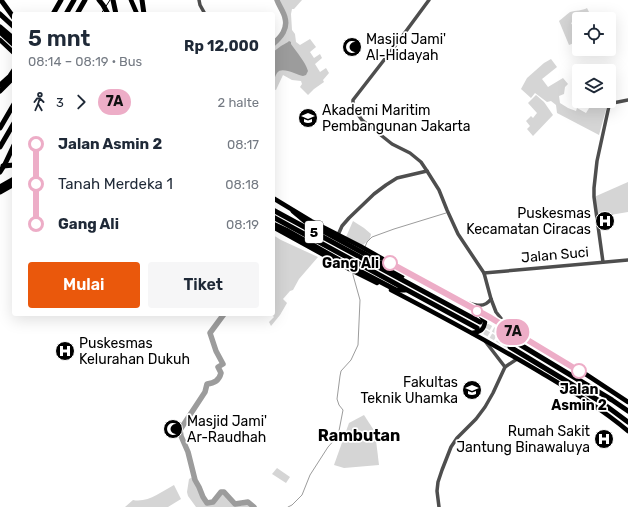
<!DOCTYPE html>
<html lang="id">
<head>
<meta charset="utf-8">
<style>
  body { margin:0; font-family:Rubik,sans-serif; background:#f6f6f7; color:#1f2937; height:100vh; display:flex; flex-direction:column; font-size:15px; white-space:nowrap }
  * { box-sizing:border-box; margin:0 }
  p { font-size:13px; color:#747a83 }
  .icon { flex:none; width:22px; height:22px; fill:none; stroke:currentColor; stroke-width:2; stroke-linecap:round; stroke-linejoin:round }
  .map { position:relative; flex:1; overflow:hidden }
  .sheet { position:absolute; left:12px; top:12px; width:263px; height:304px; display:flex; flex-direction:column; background:#fff; border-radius:4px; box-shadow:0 4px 16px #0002 }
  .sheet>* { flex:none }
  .badge { padding:0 8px; border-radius:13px; font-size:14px; line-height:26px }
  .controls { position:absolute; left:572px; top:12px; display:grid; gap:8px }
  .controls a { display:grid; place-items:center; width:44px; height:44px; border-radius:4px; background:#fff; box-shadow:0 4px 16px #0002; font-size:20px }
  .map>.badge { position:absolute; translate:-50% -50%; box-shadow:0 0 0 2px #fff }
  .legs { display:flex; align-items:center; gap:6px; height:44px; padding:0 16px; font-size:13px }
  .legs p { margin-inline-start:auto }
  .overview { display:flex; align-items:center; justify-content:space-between; height:68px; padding:0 16px }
  h1 { font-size:22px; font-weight:600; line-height:30px }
  .primary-button { display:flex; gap:8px; margin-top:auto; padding:8px 16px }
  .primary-button a { flex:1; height:46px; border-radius:4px; background:#ea580c; color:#fff; font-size:16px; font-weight:600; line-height:46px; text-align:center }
  .primary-button a+a { background:#f6f6f7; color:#1f2937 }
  ul { padding:0 16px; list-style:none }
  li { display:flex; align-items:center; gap:14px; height:40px; font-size:15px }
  li i { display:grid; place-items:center; width:6px; height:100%; margin:0 5px; background:currentColor }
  li i::after { content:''; width:10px; height:10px; margin:-5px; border:3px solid; border-radius:50%; background:#fff }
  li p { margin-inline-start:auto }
  li:first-child i { background:linear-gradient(#0000 50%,currentColor 0) }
  li:last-child i { background:linear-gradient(currentColor 50%,#0000 0) }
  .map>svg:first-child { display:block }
  .green { fill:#d5d5d5 }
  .water { fill:#9c9c9c }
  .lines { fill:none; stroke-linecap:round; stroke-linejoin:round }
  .stream { stroke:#9c9c9c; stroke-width:1 }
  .river { stroke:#9c9c9c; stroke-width:5.5 }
  .motorway-tunnel { stroke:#d9d9d9; stroke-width:5; stroke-dasharray:5 2.5; stroke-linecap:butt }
  .tertiary { stroke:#4e4e4e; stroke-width:3.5 }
  .primary { stroke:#000; stroke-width:4.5 }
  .motorway { stroke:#000; stroke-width:5 }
  .tram { stroke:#000; stroke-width:1 }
  .line-1-casing { stroke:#fff; stroke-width:9 }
  .line-1 { stroke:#edadc7; stroke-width:6 }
  .stop-1-dot { fill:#fff; stroke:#edadc7; stroke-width:2 }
  .labels { text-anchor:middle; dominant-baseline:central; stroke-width:3.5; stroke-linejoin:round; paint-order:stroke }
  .shield { fill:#fff; stroke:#4c4c4c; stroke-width:1 }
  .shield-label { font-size:13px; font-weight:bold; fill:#000 }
  .poi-label { font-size:14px; fill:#000; stroke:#fff; text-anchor:start }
  .street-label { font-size:14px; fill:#000; stroke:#fff }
  .stop-label { font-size:14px; font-weight:bold; fill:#000; stroke:#fff; text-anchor:end }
  .quarter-label { font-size:16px; font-weight:bold; fill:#000; stroke:#fff }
</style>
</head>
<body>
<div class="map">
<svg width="628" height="507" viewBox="0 0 628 507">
  <rect width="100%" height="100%" fill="#fff"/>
  <g class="green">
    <path d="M280,0H302L294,9H292L291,14L292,30L295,34L296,42L300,45L310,39L316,47L310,52L314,58L320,54L322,58L315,64L320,72L326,68L329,73L323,80L324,82L314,89L308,95L300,87L302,84L301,81L292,80L283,75L276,90L273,89V45C283,38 290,28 286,15C284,10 281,5 280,0Z"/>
    <path d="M587,8L589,12L586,14L588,18L579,19V22L577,19L571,23L578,34H579V41L569,45L559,21C562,19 567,14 570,12C576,10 582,11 587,8Z"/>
    <path d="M551,59L557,67L542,79L548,87L563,78L568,84L565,87L564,94L559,96L560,103L568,108L576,111L577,108L586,113L591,105L585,101C593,101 599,104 607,106L599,135L557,113L556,105L551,101L547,102L535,93L531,98L521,89L527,78L544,63Z"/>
    <polygon points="536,95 544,102 553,115 533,136 527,129 530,126 526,121 531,116 533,118 537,113 528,103"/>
    <polygon points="628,182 628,212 598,217 594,197"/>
    <polygon points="353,221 364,228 371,234 370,239 363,245 346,237"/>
    <polygon points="273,235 281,240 318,257 299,279 293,290 290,291 283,299 287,303 280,315 271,326 269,322 274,317 271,314 273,314"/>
    <polygon points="364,415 375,432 379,465 344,468 334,465 349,423"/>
    <polygon points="277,468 290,477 286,483 272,474"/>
    <path d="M193,477C195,481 198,485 199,489C201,496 201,498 207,503H213L223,493C229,496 232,505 239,506C242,506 245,504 249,503L253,507H196L188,496L187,492L189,479Z"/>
    <path d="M174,485L181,499L168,507H125L133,500C148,503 161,492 174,485Z"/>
  </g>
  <path class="water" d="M289,41L291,42V44C297,53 305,61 308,71L306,75L303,76C296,75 282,66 277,73C275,76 274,80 273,83V52L281,46L288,42Z"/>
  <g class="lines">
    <g class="stream">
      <polyline points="365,247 367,242 372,237 394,229 446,213"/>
      <polyline points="288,507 292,505 302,495 310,475 328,447 338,436 343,410 339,405 337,399 340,376 341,371 351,360 358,345 360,300 353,275 353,274"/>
    </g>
    <g class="river">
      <path d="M273,44C281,37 288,29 285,18C284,12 279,6 277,0"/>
      <path d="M224,314L210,333L216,351L223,364L218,367L221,373C219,381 214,383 207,384L205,392L180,430L181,436L188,452L195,480L199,487L203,497L207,503L213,502L221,492H224L235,504L248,502L254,507"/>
    </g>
    <g class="motorway-tunnel">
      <polyline points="480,322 514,341"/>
      <polyline points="478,328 510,347"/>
    </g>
    <g class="tertiary">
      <polyline points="199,0 200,5 205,14"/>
      <polyline points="429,0 398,42 353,100 353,108 362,120 392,144 410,153 421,162 427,171 439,190 447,210 458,234 484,273 491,299 496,312 507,326"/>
      <polyline points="338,235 342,226 349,218 374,194 386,185 397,178 427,171"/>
      <polyline points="603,262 594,197 594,188 597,161 609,106 613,103 628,100"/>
      <polyline points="484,273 528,269 628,260"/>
      <path d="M463,301C473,304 483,310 491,299"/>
      <polyline points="485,341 505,367"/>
      <polyline points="439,507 437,491 438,482 442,470 451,447 457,438 476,419 485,407 493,393 505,367 517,359"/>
    </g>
    <g class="primary">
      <polyline points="131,0 137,14"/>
      <polyline points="0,40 14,53"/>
      <polyline points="273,198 311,221 360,246 427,284 488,316 587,375 628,402"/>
      <polyline points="273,227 351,270 377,283"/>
      <path d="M391,290C441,316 491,343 540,372C570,390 601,408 628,431"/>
      <path d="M472,333C480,332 484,330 485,322L479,313"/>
    </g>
    <g class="motorway">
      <polyline points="1,0 14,18"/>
      <polyline points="99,0 103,5 108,14"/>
      <polyline points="113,0 116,14"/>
      <polyline points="142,0 144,14"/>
      <polyline points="0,14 14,27"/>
      <polyline points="53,14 61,0"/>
      <polyline points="66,14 74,0"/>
      <polyline points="77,14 85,0"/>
      <polyline points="0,27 14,39"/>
      <polyline points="0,32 14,45"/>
      <polyline points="0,85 10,76 14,70"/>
      <polyline points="0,91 14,77"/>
      <polyline points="0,128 14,104"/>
      <polyline points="0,147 14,123"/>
      <polyline points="3,166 14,165"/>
      <polyline points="0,172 5,164 14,145"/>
      <polyline points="0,187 14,179"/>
      <polyline points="0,192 14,184"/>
      <polyline points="273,210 480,322"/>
      <polyline points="293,211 305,221 312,225 365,254 402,276"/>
      <polyline points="273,217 477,328"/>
      <polyline points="273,224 286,230 352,267 396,290 405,290"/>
      <polyline points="514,341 612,400 628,411"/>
      <polyline points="510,347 601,402 628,422"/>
    </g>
    <g class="tram">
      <polyline points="101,14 110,0"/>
      <polyline points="0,83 14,77"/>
    </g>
  </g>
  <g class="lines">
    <defs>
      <polyline id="line-1" points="390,263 491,318 579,371"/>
    </defs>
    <use href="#line-1" class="line-1-casing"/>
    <use href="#line-1" class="line-1"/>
  </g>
  <defs>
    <symbol id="mosque-disc" viewBox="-11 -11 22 22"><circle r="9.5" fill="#000" stroke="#fff"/><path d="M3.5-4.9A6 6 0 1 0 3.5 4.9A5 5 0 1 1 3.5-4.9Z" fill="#fff"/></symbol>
    <symbol id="university-disc" viewBox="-11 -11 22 22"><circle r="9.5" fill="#000" stroke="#fff"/><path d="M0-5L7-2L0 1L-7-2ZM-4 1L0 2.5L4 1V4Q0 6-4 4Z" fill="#fff"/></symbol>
    <symbol id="hospital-disc" viewBox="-11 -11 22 22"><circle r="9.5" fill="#000" stroke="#fff"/><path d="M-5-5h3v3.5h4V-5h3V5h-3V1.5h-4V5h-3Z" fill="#fff"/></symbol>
  </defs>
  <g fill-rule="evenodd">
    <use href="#mosque-disc" x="341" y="36" width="22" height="22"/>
    <use href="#university-disc" x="297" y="107" width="22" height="22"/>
    <use href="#hospital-disc" x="594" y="210" width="22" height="22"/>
    <use href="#hospital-disc" x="54" y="340" width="22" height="22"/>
    <use href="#university-disc" x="461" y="379" width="22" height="22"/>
    <use href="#mosque-disc" x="162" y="418" width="22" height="22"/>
    <use href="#hospital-disc" x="593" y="428" width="22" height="22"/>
  </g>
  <g class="stop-1-dot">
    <circle cx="390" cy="263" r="7"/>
    <circle cx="477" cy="311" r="5"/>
    <circle cx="579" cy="371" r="7"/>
  </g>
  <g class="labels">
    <rect class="shield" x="305" y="221" width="18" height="22" rx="3"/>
    <g class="shield-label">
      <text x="314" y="232">5</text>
    </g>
    <g class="poi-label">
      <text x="366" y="39">Masjid Jami'<tspan x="366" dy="16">Al-Hidayah</tspan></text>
      <text x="322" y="110">Akademi Maritim<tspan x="322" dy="16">Pembangunan Jakarta</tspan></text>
      <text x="591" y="213" text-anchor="end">Puskesmas<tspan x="591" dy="16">Kecamatan Ciracas</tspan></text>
      <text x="79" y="343">Puskesmas<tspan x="79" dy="16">Kelurahan Dukuh</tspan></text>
      <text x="458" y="382" text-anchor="end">Fakultas<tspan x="458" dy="16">Teknik Uhamka</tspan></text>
      <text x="187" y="421">Masjid Jami'<tspan x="187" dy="16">Ar-Raudhah</tspan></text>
      <text x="590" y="431" text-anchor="end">Rumah Sakit<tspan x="590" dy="16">Jantung Binawaluya</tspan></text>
    </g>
    <g class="street-label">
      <text transform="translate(555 255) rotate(-5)">Jalan Suci</text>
    </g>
    <g class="stop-label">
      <text x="379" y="263">Gang Ali</text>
      <text x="579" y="389" text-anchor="middle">Jalan<tspan x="579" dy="16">Asmin 2</tspan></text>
    </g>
    <g class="quarter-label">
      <text x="359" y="435">Rambutan</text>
    </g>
  </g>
</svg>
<div class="controls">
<a><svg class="icon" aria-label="locate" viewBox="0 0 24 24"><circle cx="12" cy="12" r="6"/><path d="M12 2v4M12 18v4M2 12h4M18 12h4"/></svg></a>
<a><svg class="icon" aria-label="layers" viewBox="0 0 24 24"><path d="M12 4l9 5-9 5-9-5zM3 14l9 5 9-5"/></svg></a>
</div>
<b class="badge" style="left:513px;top:332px;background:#edadc7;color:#111">7A</b>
<section class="sheet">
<div class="overview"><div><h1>5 mnt</h1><p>08:14 – 08:19 · Bus</p></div><b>Rp 12,000</b></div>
<div class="legs"><svg class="icon" aria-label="walk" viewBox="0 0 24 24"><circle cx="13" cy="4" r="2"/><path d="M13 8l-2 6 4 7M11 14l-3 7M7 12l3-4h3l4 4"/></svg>3<svg class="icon" aria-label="forward" viewBox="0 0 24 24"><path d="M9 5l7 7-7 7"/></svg><b class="badge" style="background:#edadc7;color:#111">7A</b><p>2 halte</p></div>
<ul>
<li><i style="color:#edadc7"></i><b>Jalan Asmin 2</b><p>08:17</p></li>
<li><i style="color:#edadc7"></i><span>Tanah Merdeka 1</span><p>08:18</p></li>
<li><i style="color:#edadc7"></i><b>Gang Ali</b><p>08:19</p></li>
</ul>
<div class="primary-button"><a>Mulai</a><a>Tiket</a></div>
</section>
</div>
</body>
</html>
